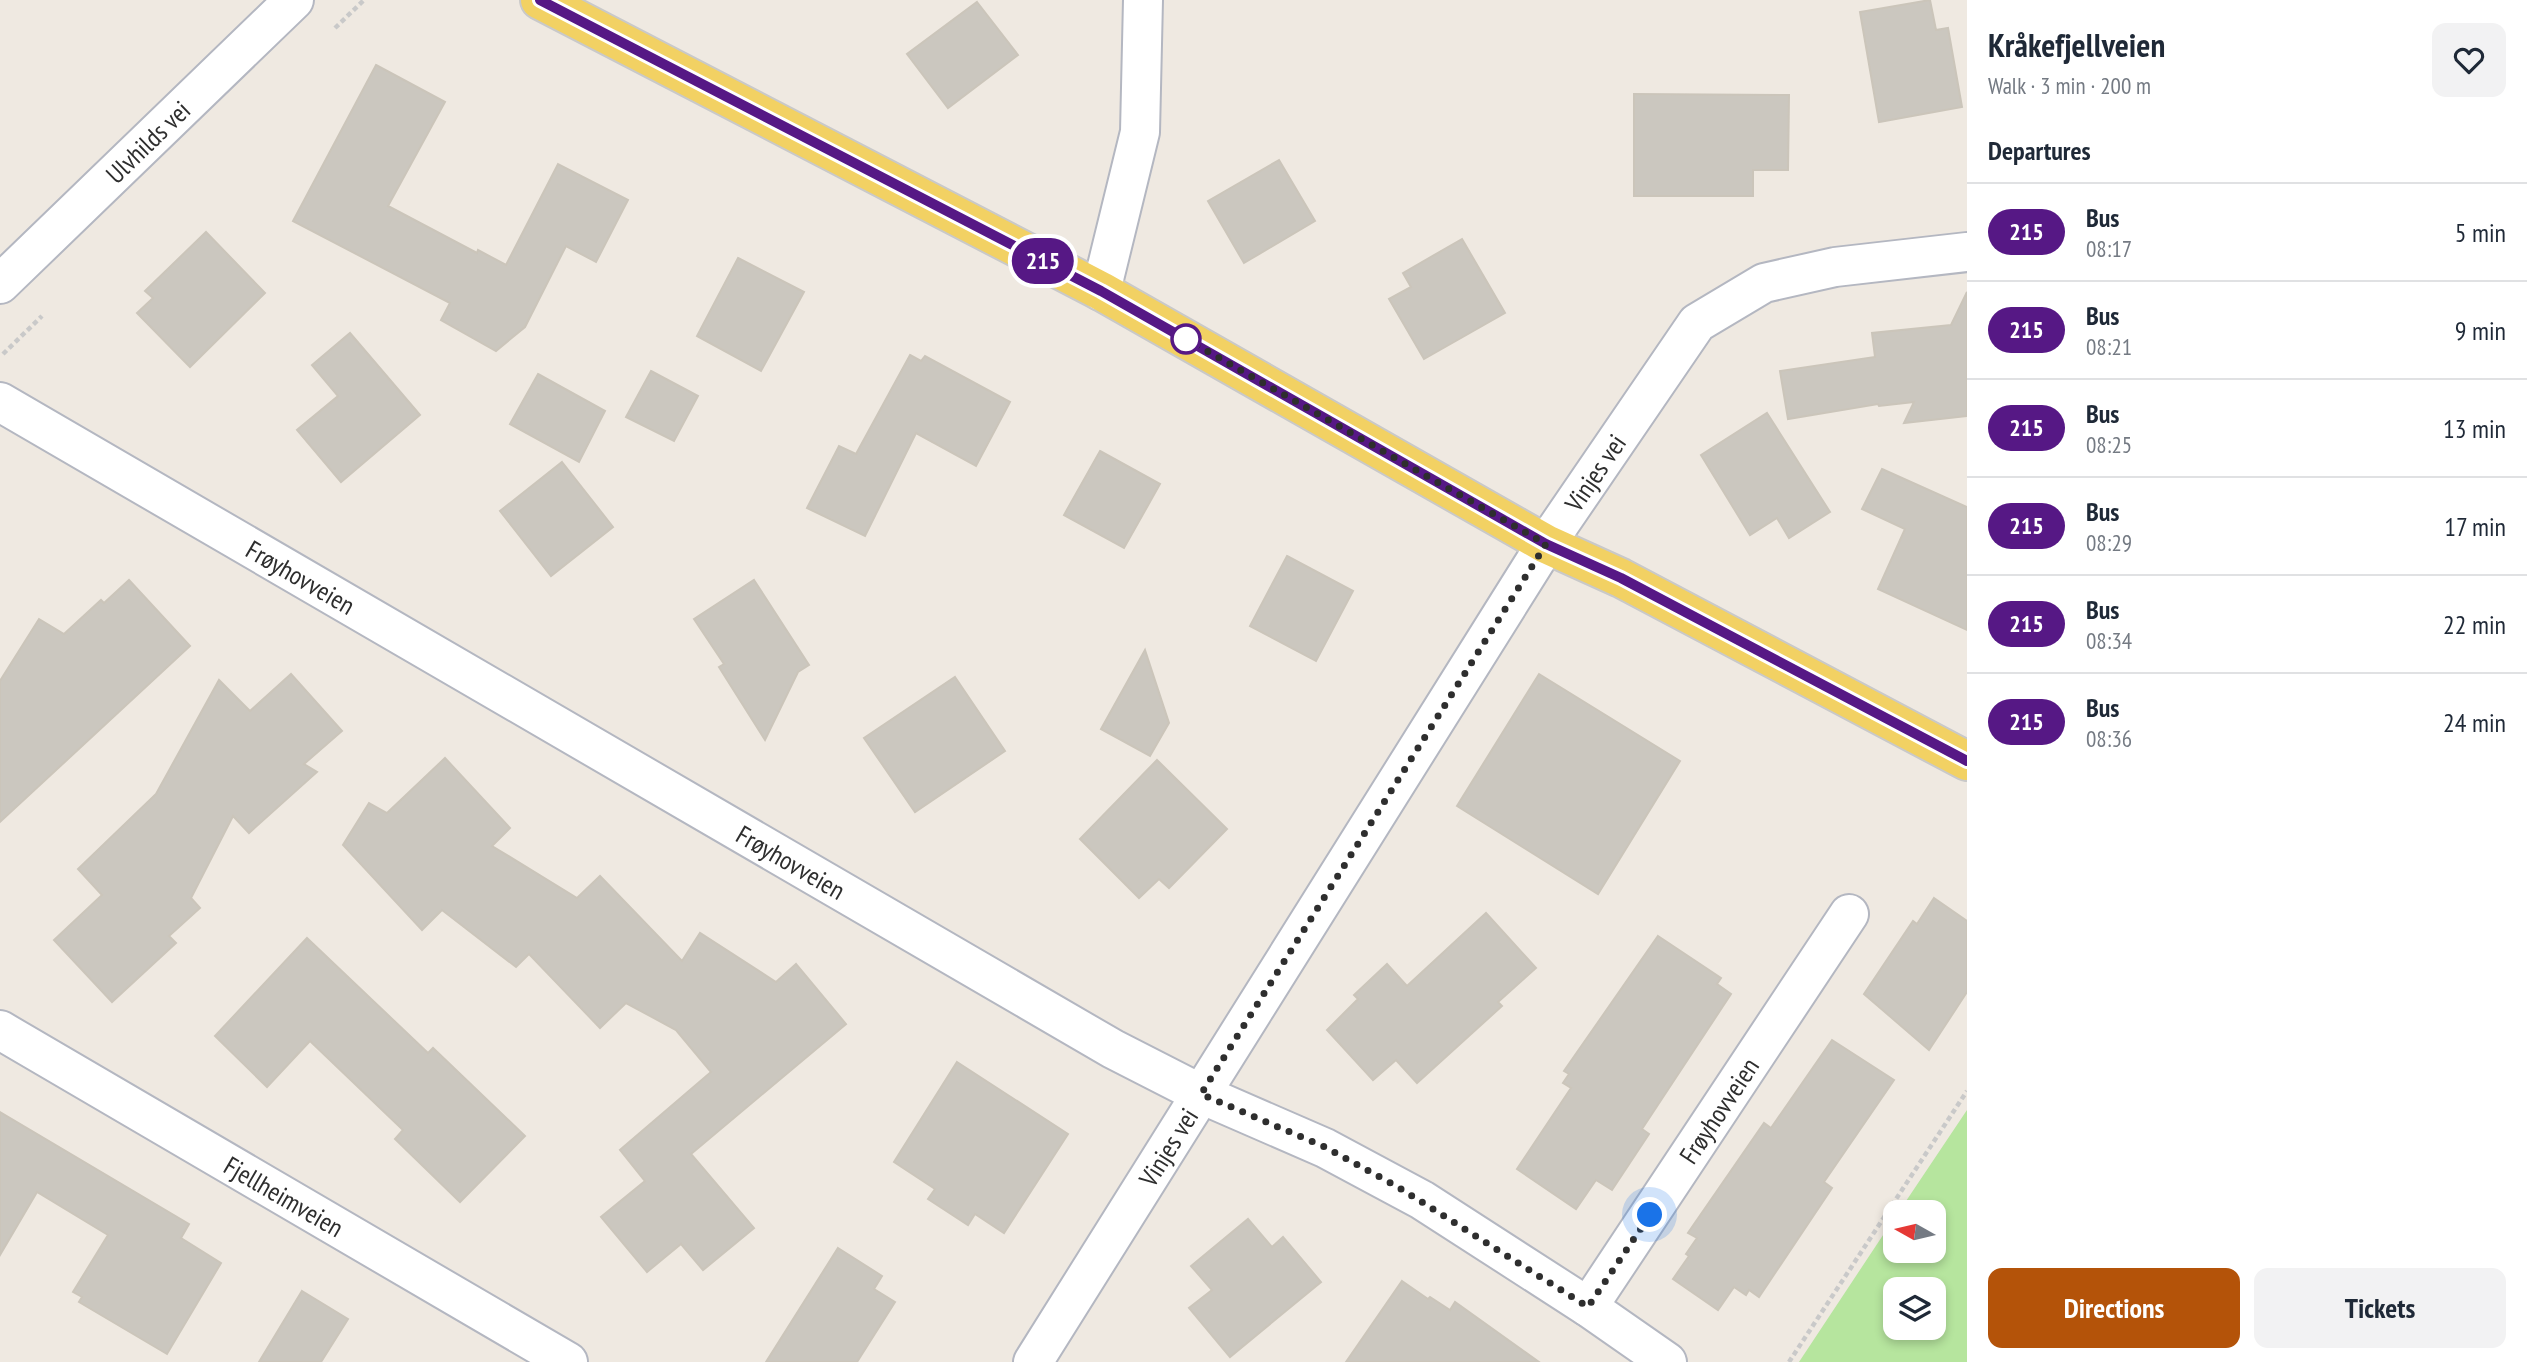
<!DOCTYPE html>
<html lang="en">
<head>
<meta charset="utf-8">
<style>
  body { margin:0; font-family:"PT Sans Narrow",sans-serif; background:#f2f2f3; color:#1f2937; height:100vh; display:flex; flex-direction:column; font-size:26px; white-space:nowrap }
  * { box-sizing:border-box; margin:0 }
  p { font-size:23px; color:#747a83 }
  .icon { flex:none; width:38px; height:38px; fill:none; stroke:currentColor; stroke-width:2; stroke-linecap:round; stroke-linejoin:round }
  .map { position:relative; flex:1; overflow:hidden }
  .side { display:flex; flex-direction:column; background:#fff; width:560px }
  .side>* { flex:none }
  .badge { padding:0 14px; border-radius:23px; font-size:24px; line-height:46px }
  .needle { width:46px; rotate:278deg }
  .tools { position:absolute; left:1883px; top:1200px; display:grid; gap:14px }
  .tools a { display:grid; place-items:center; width:63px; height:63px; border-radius:14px; background:#fff; box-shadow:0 4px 10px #0003; font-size:35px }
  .you { position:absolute; width:35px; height:35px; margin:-18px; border:5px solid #fff; border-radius:50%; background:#1a73e8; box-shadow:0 0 0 10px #1a73e833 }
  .map>.badge { position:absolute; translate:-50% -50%; box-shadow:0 0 0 4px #fff }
  h2 { padding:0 21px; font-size:26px; line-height:63px }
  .round { display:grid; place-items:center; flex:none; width:74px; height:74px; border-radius:14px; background:#f2f2f3 }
  .head { display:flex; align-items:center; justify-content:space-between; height:119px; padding:0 21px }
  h1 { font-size:33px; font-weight:800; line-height:52px }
  .primary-button { display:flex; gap:14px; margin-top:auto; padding:14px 21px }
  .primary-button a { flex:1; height:80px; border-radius:14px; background:#b45309; color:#fff; font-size:28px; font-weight:800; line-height:80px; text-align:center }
  .primary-button a+a { background:#f2f2f3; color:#1f2937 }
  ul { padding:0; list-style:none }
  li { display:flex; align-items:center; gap:21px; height:98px; padding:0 21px; border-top:2px solid #e0e1e3 }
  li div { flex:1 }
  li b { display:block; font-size:26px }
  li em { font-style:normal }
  li .badge { min-width:77px; font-weight:700; text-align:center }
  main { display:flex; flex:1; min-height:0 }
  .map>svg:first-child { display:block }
  .green { fill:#b6e59e; fill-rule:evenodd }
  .building { fill:#cbc7bf; stroke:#cbc5ba; stroke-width:2 }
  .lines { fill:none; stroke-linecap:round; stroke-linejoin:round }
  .minor-casing { stroke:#b4b7c1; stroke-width:42 }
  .major-casing { stroke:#c9c9c9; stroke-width:42 }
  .path { stroke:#c9c9c9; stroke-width:4.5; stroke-dasharray:5 3.5; stroke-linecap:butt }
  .minor { stroke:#fff; stroke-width:38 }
  .major { stroke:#f2d163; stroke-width:38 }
  .line-casing { stroke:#fff; stroke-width:16 }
  .line { stroke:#561885; stroke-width:10 }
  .walk { stroke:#2e2e2e; stroke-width:7; stroke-dasharray:0 12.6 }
  .stop-dot { fill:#fff; stroke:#561885; stroke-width:3.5 }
  .labels { text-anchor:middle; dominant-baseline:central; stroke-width:5; stroke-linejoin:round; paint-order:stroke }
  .street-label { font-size:26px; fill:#2e2e2e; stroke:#fff }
</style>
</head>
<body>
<main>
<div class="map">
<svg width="1967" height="1362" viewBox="0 0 1967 1362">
  <rect width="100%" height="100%" fill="#efe9e1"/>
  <path class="green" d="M1967,1110V1362H1799L1895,1217V1251H1934V1213H1898ZM1895,1290H1934V1328H1895Z"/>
  <g class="building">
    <polygon points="1930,0 1936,30 1948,28 1962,107 1879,122 1860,12"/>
    <polygon points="977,2 1018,55 948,108 907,54"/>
    <polygon points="376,65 445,102 388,206 477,253 478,250 506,265 558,164 628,200 596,262 566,246 525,327 496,351 441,320 450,303 293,221"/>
    <polygon points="1634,94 1789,95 1788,170 1753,170 1753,196 1634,196"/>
    <polygon points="1279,160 1315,221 1244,263 1208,201"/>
    <polygon points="206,232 265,293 190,367 137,313 153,298 145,291"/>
    <polygon points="1462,239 1505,313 1424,359 1389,299 1411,287 1403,273"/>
    <polygon points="738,258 804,292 761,371 697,336"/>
    <polygon points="1967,292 1967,416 1904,423 1914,402 1879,406 1878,404 1788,419 1780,371 1875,357 1872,333 1951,325"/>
    <polygon points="350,333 420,415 341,482 297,430 338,396 312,365"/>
    <polygon points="910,355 921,361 925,356 1010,402 976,466 916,433 865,536 807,508 839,446 856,454"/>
    <polygon points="651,371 698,396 674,441 626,417"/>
    <polygon points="538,374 605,411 579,462 510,424"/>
    <polygon points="1767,413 1830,512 1789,538 1777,518 1750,535 1701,455"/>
    <polygon points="1100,451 1160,484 1124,548 1064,515"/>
    <polygon points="562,462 613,527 551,576 500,511"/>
    <polygon points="1882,469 1967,507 1967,630 1878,589 1905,529 1862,509"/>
    <polygon points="1287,556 1353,591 1316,661 1250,626"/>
    <polygon points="129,580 190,646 0,822 0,681 39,619 64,634 101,600 104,603"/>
    <polygon points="754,580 809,665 798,672 765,740 719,667 724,664 694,619"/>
    <polygon points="1145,650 1169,723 1150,756 1101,729"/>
    <polygon points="291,674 342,731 304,764 317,772 249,833 233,816 191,898 200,908 169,936 176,943 112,1002 54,940 102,895 78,869 156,794 219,680 250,711"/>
    <polygon points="1539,674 1680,761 1598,894 1457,806"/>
    <polygon points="955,677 1005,751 915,812 864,738"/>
    <polygon points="445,758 510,828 492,846 577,898 600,876 682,961 700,933 776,982 796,964 846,1024 691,1154 754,1228 703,1270 681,1244 647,1272 601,1217 645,1181 620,1150 711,1072 676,1030 626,1003 600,1028 529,954 516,967 442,910 422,930 343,845 369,803 387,813"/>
    <polygon points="1157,760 1227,829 1169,888 1159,879 1139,898 1080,839"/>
    <polygon points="1934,898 1967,921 1967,992 1929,1050 1864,994 1913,921 1917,924"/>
    <polygon points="1486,913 1536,968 1498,1002 1502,1006 1417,1083 1396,1060 1373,1080 1327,1030 1358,999 1354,995 1387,964 1407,986"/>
    <polygon points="1658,936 1721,978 1717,984 1731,994 1642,1129 1649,1134 1612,1190 1596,1180 1576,1209 1517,1169 1571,1088 1563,1083 1569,1074 1564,1071"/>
    <polygon points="307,938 428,1053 433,1048 525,1136 460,1202 395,1139 403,1130 310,1041 267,1087 215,1036"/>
    <polygon points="1832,1040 1894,1080 1824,1182 1832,1188 1759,1297 1749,1290 1746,1295 1734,1287 1718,1310 1673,1279 1689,1256 1686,1254 1697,1238 1688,1233 1764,1123 1771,1128"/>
    <polygon points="957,1062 1068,1134 1004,1233 975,1214 968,1225 928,1199 935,1189 894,1162"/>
    <polygon points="0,1112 189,1224 181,1238 221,1263 167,1354 79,1302 82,1297 73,1292 108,1235 37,1192 0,1255"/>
    <polygon points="1248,1219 1272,1247 1283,1237 1321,1282 1230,1357 1189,1308 1212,1290 1191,1266"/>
    <polygon points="838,1248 882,1276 874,1289 895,1302 857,1362 766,1362"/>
    <polygon points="1402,1281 1428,1299 1430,1297 1450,1310 1455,1302 1539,1362 1346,1362"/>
    <polygon points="302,1291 348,1319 321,1362 259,1362"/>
  </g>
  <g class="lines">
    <defs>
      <g id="minor">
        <path id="s1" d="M0,284L294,0"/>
        <polyline points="1101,291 1140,132 1143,0"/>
        <path id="s2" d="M0,402L1113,1049L1201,1094L1325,1148L1422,1200L1588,1307L1667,1362"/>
        <path id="s3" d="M0,1030L568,1362"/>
        <path id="s4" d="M1588,1307L1849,914"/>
        <path id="s5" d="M1033,1362L1546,544L1697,323L1764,283L1835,267L1967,252"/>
      </g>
      <polyline id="major" points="540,0 1101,291 1546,544 1621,578 1967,761"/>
    </defs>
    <use href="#minor" class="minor-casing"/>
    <use href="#major" class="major-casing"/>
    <g class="path">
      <polyline points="335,28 364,0"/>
      <polyline points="3,354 42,316"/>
      <polyline points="1789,1362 1967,1091"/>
    </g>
    <use href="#minor" class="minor"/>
    <use href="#major" class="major"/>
  </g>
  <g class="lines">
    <defs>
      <polyline id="line" points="540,0 1101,291 1546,544 1621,578 1967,761"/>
    </defs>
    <use href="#line" class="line-casing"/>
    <use href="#line" class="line"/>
    <polyline class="walk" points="1186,339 1546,544 1201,1094 1325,1147 1398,1187 1588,1307 1650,1215"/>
  </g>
  <circle class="stop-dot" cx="1186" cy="339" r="14"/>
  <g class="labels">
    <g class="street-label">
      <text stroke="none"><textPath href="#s1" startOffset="205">Ulvhilds vei</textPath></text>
      <text stroke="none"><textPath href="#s5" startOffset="1052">Vinjes vei</textPath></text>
      <text stroke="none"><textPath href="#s2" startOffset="348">Frøyhovveien</textPath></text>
      <text stroke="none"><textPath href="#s2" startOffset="915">Frøyhovveien</textPath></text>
      <text stroke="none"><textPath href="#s4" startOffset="236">Frøyhovveien</textPath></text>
      <text stroke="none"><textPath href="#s5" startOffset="254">Vinjes vei</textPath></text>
      <text stroke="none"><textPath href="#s3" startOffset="329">Fjellheimveien</textPath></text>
    </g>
  </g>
</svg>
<div class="tools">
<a><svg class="needle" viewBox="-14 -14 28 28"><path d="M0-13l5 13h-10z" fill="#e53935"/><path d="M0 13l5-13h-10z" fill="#747a83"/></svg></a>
<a><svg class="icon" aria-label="layers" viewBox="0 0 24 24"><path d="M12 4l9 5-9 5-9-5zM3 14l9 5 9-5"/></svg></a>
</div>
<div class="you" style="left:1650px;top:1215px"></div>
<b class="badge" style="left:1043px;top:261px;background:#561885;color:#fff">215</b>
</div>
<section class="side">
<div class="head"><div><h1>Kråkefjellveien</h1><p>Walk · 3 min · 200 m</p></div><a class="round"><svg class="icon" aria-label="heart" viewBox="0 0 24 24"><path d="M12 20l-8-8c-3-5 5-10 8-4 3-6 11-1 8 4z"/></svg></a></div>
<h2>Departures</h2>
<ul>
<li><span class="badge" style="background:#561885;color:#fff">215</span><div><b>Bus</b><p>08:17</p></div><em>5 min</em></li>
<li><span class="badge" style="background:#561885;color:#fff">215</span><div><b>Bus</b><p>08:21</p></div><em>9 min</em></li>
<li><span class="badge" style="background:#561885;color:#fff">215</span><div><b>Bus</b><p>08:25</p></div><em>13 min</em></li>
<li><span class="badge" style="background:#561885;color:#fff">215</span><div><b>Bus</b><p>08:29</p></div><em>17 min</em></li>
<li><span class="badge" style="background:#561885;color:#fff">215</span><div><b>Bus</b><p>08:34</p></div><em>22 min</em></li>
<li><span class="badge" style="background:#561885;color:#fff">215</span><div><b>Bus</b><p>08:36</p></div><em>24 min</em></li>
</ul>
<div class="primary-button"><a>Directions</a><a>Tickets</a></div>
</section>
</main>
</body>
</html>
